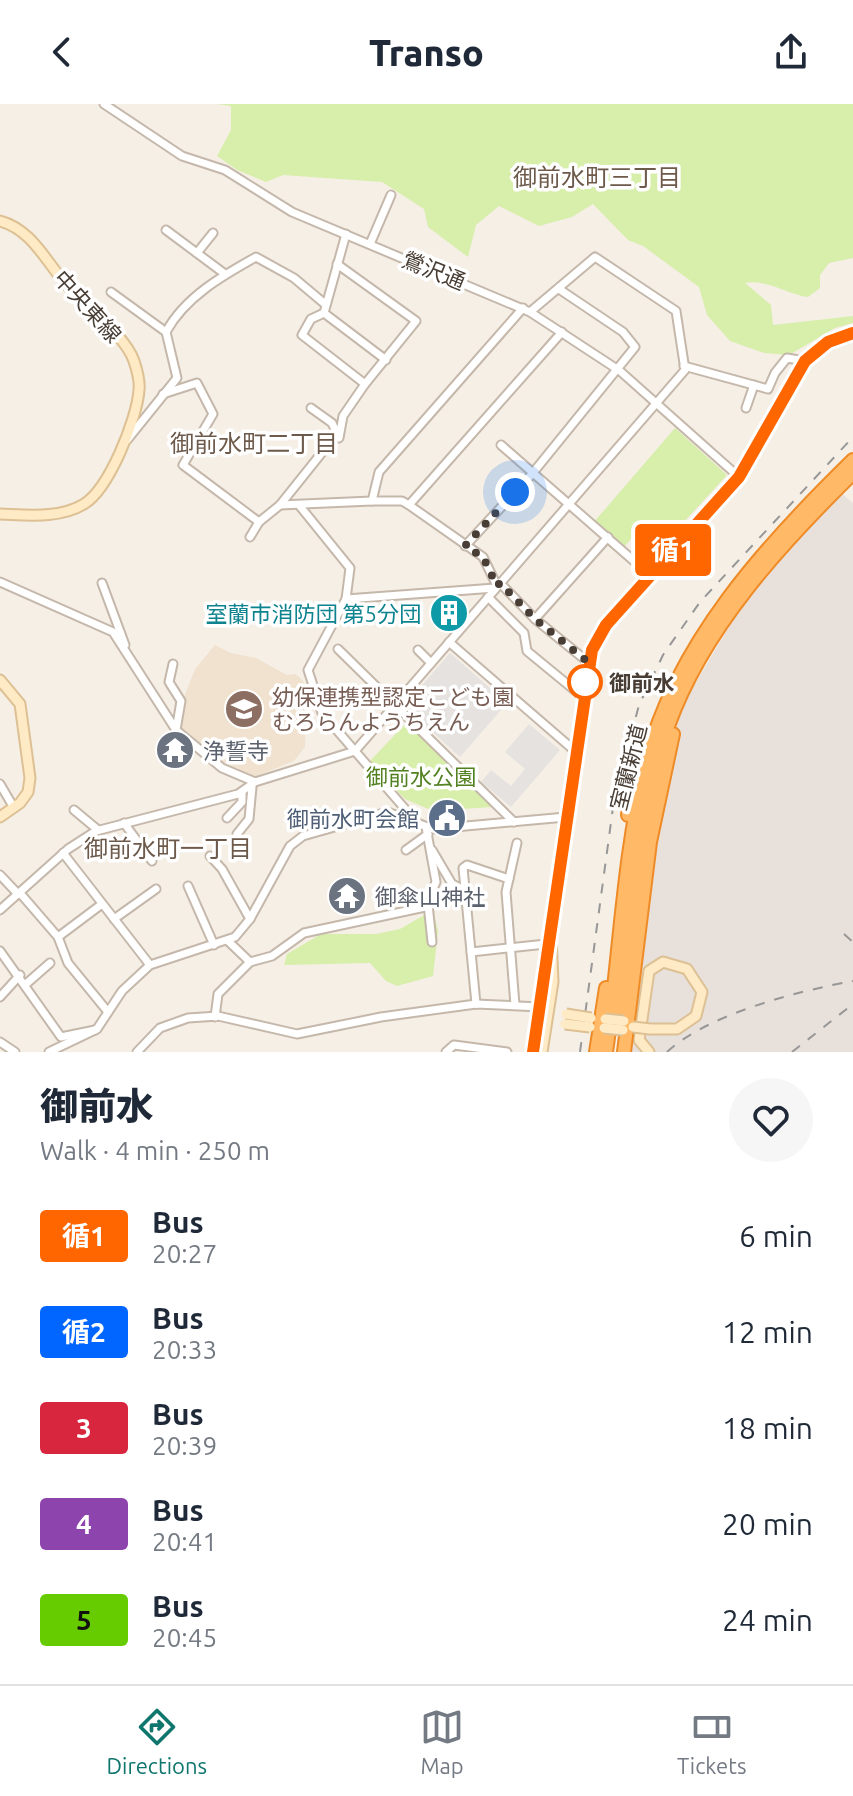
<!DOCTYPE html>
<html lang="en">
<head>
<meta charset="utf-8">
<style>
  body { margin:0; font-family:Ubuntu,"Noto Sans JP",sans-serif; background:#f6f6f7; color:#1f2937; height:100vh; display:flex; flex-direction:column; font-size:30px; white-space:nowrap }
  * { box-sizing:border-box; margin:0 }
  p { font-size:26px; color:#747a83 }
  .icon { flex:none; width:44px; height:44px; fill:none; stroke:currentColor; stroke-width:2; stroke-linecap:round; stroke-linejoin:round }
  .map { position:relative; height:948px; overflow:hidden }
  .side { display:flex; flex-direction:column; background:#fff; flex:1 }
  .side>* { flex:none }
  .badge { padding:0 16px; border-radius:6px; font-size:28px; line-height:52px }
  .you { position:absolute; width:40px; height:40px; margin:-20px; border:6px solid #fff; border-radius:50%; background:#1a73e8; box-shadow:0 0 0 12px #1a73e833 }
  .map>.badge { position:absolute; translate:-50% -50%; box-shadow:0 0 0 4px #fff }
  .round { display:grid; place-items:center; flex:none; width:84px; height:84px; border-radius:42px; background:#f6f6f7 }
  .summary { display:flex; align-items:center; justify-content:space-between; height:136px; padding:0 40px }
  h1 { font-size:38px; font-weight:800; line-height:60px }
  ul { padding:0; list-style:none }
  li { display:flex; align-items:center; gap:24px; height:96px; padding:0 40px }
  li div { flex:1 }
  li b { display:block; font-size:30px }
  li em { font-style:normal }
  li .badge { min-width:88px; font-weight:700; text-align:center }
  header { display:flex; justify-content:space-between; align-items:center; height:104px; padding:0 40px; background:#fff; font-size:36px; font-weight:800 }
  .tab-bar { display:flex; justify-content:space-around; align-items:center; height:112px; border-top:2px solid #e0e1e3; background:#fff; font-size:22px; color:#747a83 }
  .tab-bar a { display:grid; justify-items:center; gap:4px }
  .tab-bar .current { color:#0f766e }
  .map>svg:first-child { display:block }
  .industrial { fill:#e7e0db }
  .education { fill:#f0e2cf }
  .green { fill:#d8eeab }
  .parking { fill:#e5e2df }
  .lines { fill:none; stroke-linecap:round; stroke-linejoin:round }
  .street-casing { stroke:#c5b8ab; stroke-width:11 }
  .secondary-casing { stroke:#ddc093; stroke-width:13 }
  .highway-casing { stroke:#ee8b27; stroke-width:16 }
  .street { stroke:#fff; stroke-width:7 }
  .secondary { stroke:#ffeac6; stroke-width:9 }
  .highway { stroke:#ffb967; stroke-width:12 }
  .rail { stroke:#979797; stroke-width:2; stroke-dasharray:10 10; stroke-linecap:butt }
  .secondary-bridge-casing { stroke:#ddc093; stroke-width:13; stroke-linecap:butt }
  .secondary-bridge { stroke:#ffeac6; stroke-width:9 }
  .line-casing { stroke:#fff; stroke-width:18 }
  .line { stroke:#f60; stroke-width:12 }
  .walk { stroke:#493e35; stroke-width:8; stroke-dasharray:0 14.4 }
  .stop-dot { fill:#fff; stroke:#f60; stroke-width:4 }
  .labels { text-anchor:middle; dominant-baseline:central; stroke-width:7; stroke-linejoin:round; paint-order:stroke }
  .street-label { font-size:22px; fill:#493e35; stroke:#fff }
  .culture-label { font-size:22px; fill:#0d838f; stroke:#fff; text-anchor:end }
  .stop-label { font-size:22px; font-weight:bold; fill:#493e35; stroke:#fff; text-anchor:start }
  .education-label { font-size:22px; fill:#785e54; stroke:#fff; text-anchor:start }
  .worship-label { font-size:22px; fill:#5b616d; stroke:#fff; text-anchor:start }
  .park-label { font-size:22px; fill:#528121; stroke:#fff }
  .service-label { font-size:22px; fill:#4e5e75; stroke:#fff; text-anchor:end }
  .neighbourhood-label { font-size:24px; fill:#6d5a4b; stroke:#fff }
</style>
</head>
<body>
<header><svg class="icon" aria-label="back" viewBox="0 0 24 24"><path d="M15 5l-7 7 7 7"/></svg>Transo<svg class="icon" aria-label="share" viewBox="0 0 24 24"><path d="M12 15V3M7 8l5-5 5 5M5 13v7h14v-7"/></svg></header>
<div class="map">
<svg width="853" height="948" viewBox="0 0 853 948">
  <rect width="100%" height="100%" fill="#f5efe6"/>
  <polygon class="industrial" points="841,389 853,399 853,948 622,948 659,689 682,602 745,496"/>
  <polygon class="education" points="215,541 231,549 256,554 287,571 296,570 303,577 306,599 305,643 294,657 251,674 237,669 181,623 184,593 195,565"/>
  <g class="green">
    <path d="M217,0H853V154L829,159L820,171V184L808,193C786,190 767,175 745,179L771,201L773,221L853,212V219L835,224L789,251L764,249L730,237L707,211L699,183L643,142L628,136L593,100L572,113L539,122L499,102L476,121L468,153L428,123L424,105L382,78L283,71L266,78L237,66L217,52L231,26V2Z"/>
    <polygon points="675,324 727,371 672,431 657,432 643,421 624,443 594,418"/>
    <polygon points="407,618 489,699 492,703 433,707 405,695 369,658"/>
    <polygon points="433,806 438,827 433,872 397,882 386,877 370,859 284,861 287,850 321,830 376,830 400,825"/>
  </g>
  <g class="parking">
    <polygon points="450,549 507,599 460,653 404,602"/>
    <polygon points="529,620 560,646 511,703 481,678 491,666 511,682 525,665 505,648"/>
  </g>
  <g class="lines">
    <defs>
      <g id="street">
        <polyline points="104,0 182,52 225,66 292,108 530,208 620,267 739,373"/>
        <polyline points="166,126 225,170"/>
        <polyline points="346,130 324,209 386,256"/>
        <polyline points="370,140 391,91"/>
        <polyline points="197,149 213,129"/>
        <polyline points="111,188 166,228 177,274 127,336"/>
        <polyline points="324,209 311,215 302,231 365,280 416,217 337,160"/>
        <path d="M166,228C185,193 222,172 256,153L294,174L325,200"/>
        <polyline points="684,262 768,285 775,269 787,254 805,257"/>
        <polyline points="163,290 197,279 213,310 183,361 259,418 280,401 336,331"/>
        <polyline points="311,304 332,319 339,334 343,312 365,280"/>
        <polyline points="746,304 754,281"/>
        <polyline points="501,341 650,471"/>
        <polyline points="372,397 402,397 409,401 483,453 497,482"/>
        <polyline points="280,401 372,397 379,368 523,204"/>
        <polyline points="299,401 350,464 346,495 308,566 322,609 406,706 406,715"/>
        <polyline points="409,401 562,228"/>
        <polyline points="250,433 259,418"/>
        <polyline points="465,442 532,370 635,243 623,228 559,185"/>
        <polyline points="0,478 113,528 176,626 222,664 255,678 355,647 685,266 676,207 595,153 530,208"/>
        <polyline points="102,479 125,541"/>
        <polyline points="500,479 535,515 588,558"/>
        <polyline points="488,493 524,529 527,547 583,593"/>
        <polyline points="346,495 495,484"/>
        <polyline points="535,515 608,433"/>
        <polyline points="449,538 575,647"/>
        <polyline points="338,545 514,718"/>
        <polyline points="418,546 431,559"/>
        <polyline points="173,560 169,578 181,597 176,626"/>
        <polyline points="0,680 14,704"/>
        <polyline points="74,706 98,726"/>
        <polyline points="227,714 242,698 242,688"/>
        <polyline points="124,719 152,757"/>
        <polyline points="237,730 249,715 252,683"/>
        <polyline points="406,746 428,730"/>
        <polyline points="432,746 452,780 464,786"/>
        <polyline points="63,749 150,861"/>
        <polyline points="210,752 222,765 250,815"/>
        <polyline points="0,771 18,790"/>
        <polyline points="188,782 214,841"/>
        <polyline points="20,789 58,833"/>
        <polyline points="102,800 58,833 68,859 108,908"/>
        <polyline points="428,800 432,838"/>
        <polyline points="0,806 68,745 96,727 238,690 255,678"/>
        <polyline points="114,815 156,785"/>
        <polyline points="228,837 250,858"/>
        <polyline points="0,847 61,933 95,926"/>
        <polyline points="471,848 546,840"/>
        <polyline points="26,880 50,859"/>
        <polyline points="0,893 20,871"/>
        <polyline points="476,900 463,764 467,761 509,775"/>
        <polyline points="515,901 506,788 517,739"/>
        <polyline points="215,913 218,890 250,858 272,852 304,829 425,803 436,778 426,723"/>
        <polyline points="0,938 15,948"/>
        <polyline points="49,948 97,925 122,887 150,861 235,833 250,815 290,742 303,732 387,708 433,725 566,713"/>
        <polyline points="137,948 160,924 188,914 218,912 297,930 381,913 476,900 540,903"/>
        <polyline points="446,948 454,941 507,948"/>
      </g>
      <g id="secondary">
        <path d="M0,117C31,125 45,156 65,179C84,200 125,231 134,257C137,266 140,277 139,286C137,315 109,385 84,400C59,415 28,411 0,410"/>
        <polyline points="0,576 20,600 30,674 28,688 20,699 0,713"/>
        <polyline points="532,948 592,546 606,521 739,373 805,257 828,238 853,229"/>
        <polyline points="542,948 553,878 551,830"/>
        <polyline points="649,948 639,936 649,867 663,858 687,865 702,888 696,912 677,925 650,925"/>
      </g>
      <g id="highway">
        <polyline points="628,711 638,658"/>
        <path d="M619,914C631,818 635,714 668,622C703,524 780,441 853,369"/>
        <polyline points="596,948 606,884"/>
        <path d="M606,948C620,852 623,753 646,659C676,539 767,440 853,356"/>
        <polyline points="624,948 650,738 673,630"/>
      </g>
    </defs>
    <use href="#street" class="street-casing"/>
    <use href="#secondary" class="secondary-casing"/>
    <use href="#highway" class="highway-casing"/>
    <use href="#street" class="street"/>
    <use href="#secondary" class="secondary"/>
    <use href="#highway" class="highway"/>
    <g class="rail">
      <polyline points="844,830 853,838"/>
      <polyline points="580,948 614,696 639,601 663,551 700,498 853,333"/>
      <path d="M667,948C708,910 798,887 853,877"/>
      <polyline points="792,948 853,900"/>
    </g>
    <defs>
      <g id="secondary-bridge">
        <polyline points="566,910 591,914"/>
        <polyline points="605,915 624,917"/>
        <polyline points="565,920 590,923"/>
        <polyline points="633,923 650,925"/>
        <polyline points="604,924 623,926"/>
      </g>
    </defs>
    <use href="#secondary-bridge" class="secondary-bridge-casing"/>
    <use href="#secondary-bridge" class="secondary-bridge"/>
  </g>
  <g class="lines">
    <defs>
      <polyline id="line" points="533,948 592,546 606,521 739,373 805,257 828,238 853,229"/>
    </defs>
    <use href="#line" class="line-casing"/>
    <use href="#line" class="line"/>
    <polyline class="walk" points="515,388 465,442 483,453 497,482 500,479 535,515 588,558 585,578"/>
  </g>
  <defs>
    <symbol id="building-disc" viewBox="-11 -11 22 22"><circle r="9.5" fill="#0f9aa8" stroke="#fff"/><path d="M-4-6H4V6H1V3H-1V6H-4ZM-2.5-4.3h1.7v1.8h-1.7ZM.8-4.3h1.7v1.8H.8ZM-2.5-1h1.7V.8h-1.7ZM.8-1h1.7V.8H.8Z" fill="#fff"/></symbol>
    <symbol id="school-disc" viewBox="-11 -11 22 22"><circle r="9.5" fill="#8d6e63" stroke="#fff"/><path d="M0-5L7-2L0 1L-7-2ZM-4 1L0 2.5L4 1V4Q0 6-4 4Z" fill="#fff"/></symbol>
    <symbol id="temple-disc" viewBox="-11 -11 22 22"><circle r="9.5" fill="#6b7280" stroke="#fff"/><path d="M0-6L5-2H3V0L6.5 2.5H4V6H1.5V3h-3V6H-4V2.5H-6.5L-3 0V-2H-5Z" fill="#fff"/></symbol>
    <symbol id="civic-disc" viewBox="-11 -11 22 22"><circle r="9.5" fill="#5c6f8a" stroke="#fff"/><path d="M-.6-6.5H3V-4.5H.6V-3L4-1V1h2V6H-6V1h2V-1L-.6-3ZM-1.2 2.5V6h2.4V2.5Z" fill="#fff"/></symbol>
  </defs>
  <g fill-rule="evenodd">
    <use href="#building-disc" x="427" y="487" width="44" height="44"/>
    <use href="#school-disc" x="222" y="583" width="44" height="44"/>
    <use href="#temple-disc" x="153" y="624" width="44" height="44"/>
    <use href="#civic-disc" x="425" y="692" width="44" height="44"/>
    <use href="#temple-disc" x="325" y="770" width="44" height="44"/>
  </g>
  <circle class="stop-dot" cx="585" cy="578" r="16"/>
  <g class="labels">
    <g class="street-label">
      <text transform="translate(434 166) rotate(22)">鶯沢通</text>
      <text transform="translate(88 202) rotate(48)">中央東線</text>
      <text transform="translate(628 663) rotate(-76)">室蘭新道</text>
    </g>
    <g class="culture-label">
      <text x="421" y="509">室蘭市消防団 第5分団</text>
    </g>
    <g class="stop-label">
      <text x="609" y="578">御前水</text>
    </g>
    <g class="education-label">
      <text x="272" y="592">幼保連携型認定こども園<tspan x="272" dy="25">むろらんようちえん</tspan></text>
    </g>
    <g class="worship-label">
      <text x="203" y="646">浄誓寺</text>
      <text x="375" y="792">御傘山神社</text>
    </g>
    <g class="park-label">
      <text x="421" y="672">御前水公園</text>
    </g>
    <g class="service-label">
      <text x="419" y="714">御前水町会館</text>
    </g>
    <g class="neighbourhood-label">
      <text x="597" y="73">御前水町三丁目</text>
      <text x="254" y="339">御前水町二丁目</text>
      <text x="168" y="744">御前水町一丁目</text>
    </g>
  </g>
</svg>
<div class="you" style="left:515px;top:388px"></div>
<b class="badge" style="left:673px;top:446px;background:#f60;color:#fff">循1</b>
</div>
<section class="side">
<div class="summary"><div><h1>御前水</h1><p>Walk · 4 min · 250 m</p></div><a class="round"><svg class="icon" aria-label="heart" viewBox="0 0 24 24"><path d="M12 20l-8-8c-3-5 5-10 8-4 3-6 11-1 8 4z"/></svg></a></div>
<ul>
<li><span class="badge" style="background:#f60;color:#fff">循1</span><div><b>Bus</b><p>20:27</p></div><em>6 min</em></li>
<li><span class="badge" style="background:#06f;color:#fff">循2</span><div><b>Bus</b><p>20:33</p></div><em>12 min</em></li>
<li><span class="badge" style="background:#d7263d;color:#fff">3</span><div><b>Bus</b><p>20:39</p></div><em>18 min</em></li>
<li><span class="badge" style="background:#8e44ad;color:#fff">4</span><div><b>Bus</b><p>20:41</p></div><em>20 min</em></li>
<li><span class="badge" style="background:#6c0;color:#111">5</span><div><b>Bus</b><p>20:45</p></div><em>24 min</em></li>
</ul>
</section>
<nav class="tab-bar">
<a class="current"><svg class="icon" aria-label="directions" viewBox="0 0 24 24"><path d="M12 3l9 9-9 9-9-9zM9 14v-3h6M13 9l2 2-2 2"/></svg>Directions</a>
<a><svg class="icon" aria-label="map" viewBox="0 0 24 24"><path d="M3 6l6-2 6 2 6-2v14l-6 2-6-2-6 2zM9 4v14M15 6v14"/></svg>Map</a>
<a><svg class="icon" aria-label="tickets" viewBox="0 0 24 24"><path d="M3 7h18v10H3zM15 7v10"/></svg>Tickets</a>
</nav>
</body>
</html>
